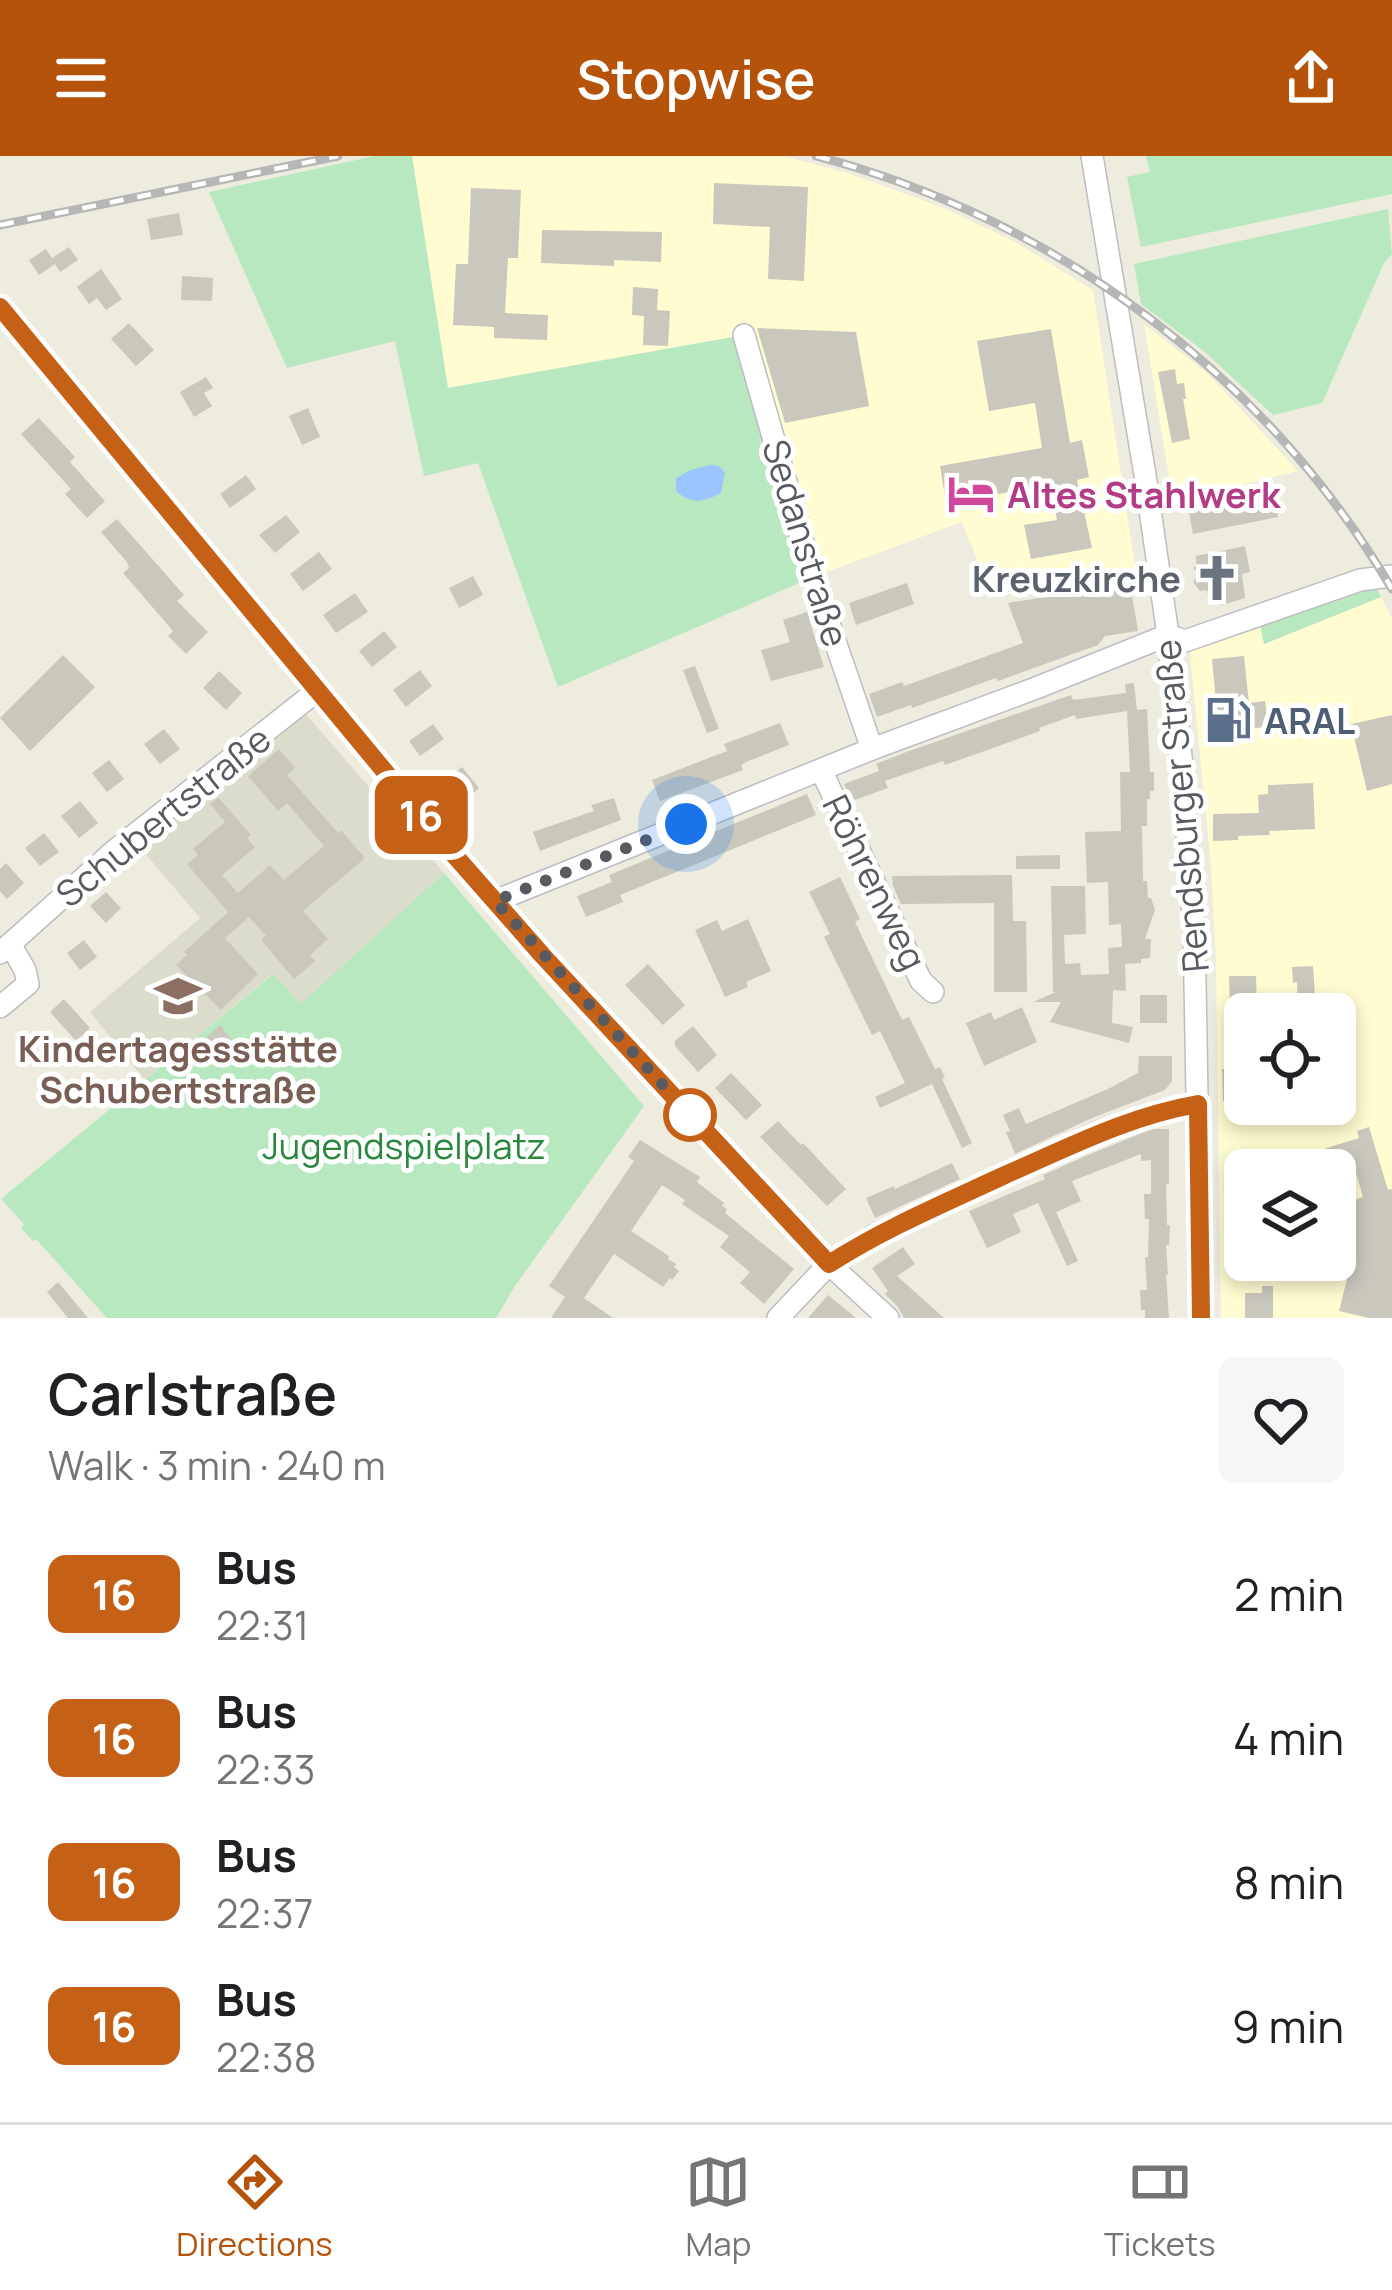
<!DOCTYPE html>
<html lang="en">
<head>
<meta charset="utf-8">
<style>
  body { margin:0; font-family:Manrope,sans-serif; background:#f6f6f6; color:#202124; height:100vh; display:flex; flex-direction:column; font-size:45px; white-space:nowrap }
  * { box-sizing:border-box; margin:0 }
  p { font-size:39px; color:#757577 }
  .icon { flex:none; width:66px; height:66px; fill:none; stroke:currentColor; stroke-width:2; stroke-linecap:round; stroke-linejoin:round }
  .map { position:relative; height:1162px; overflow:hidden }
  .sheet { display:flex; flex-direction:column; background:#fff; flex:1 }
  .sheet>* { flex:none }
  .badge { padding:0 24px; border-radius:18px; font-size:42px; line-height:78px }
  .tools { position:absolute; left:1224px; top:837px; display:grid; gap:24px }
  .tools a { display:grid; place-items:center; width:132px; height:132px; border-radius:18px; background:#fff; box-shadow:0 6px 18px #0003; font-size:60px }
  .you { position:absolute; width:60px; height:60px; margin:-30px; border:9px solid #fff; border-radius:50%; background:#1a73e8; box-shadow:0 0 0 18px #1a73e833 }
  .map>.badge { position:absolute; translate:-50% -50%; box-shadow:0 0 0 6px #fff }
  .round { display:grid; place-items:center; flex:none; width:126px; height:126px; border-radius:18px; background:#f6f6f6 }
  .summary { display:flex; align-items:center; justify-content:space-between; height:204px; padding:0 48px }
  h1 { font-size:57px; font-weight:600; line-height:90px }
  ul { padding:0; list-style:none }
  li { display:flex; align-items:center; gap:36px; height:144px; padding:0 48px }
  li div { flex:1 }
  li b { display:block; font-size:45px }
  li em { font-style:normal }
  li .badge { min-width:132px; font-weight:700; text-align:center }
  header { display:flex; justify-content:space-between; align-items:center; height:156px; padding:0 48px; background:#b45309; color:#fff; font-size:54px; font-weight:600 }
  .tabs { display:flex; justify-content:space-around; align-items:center; height:168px; border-top:3px solid #e0e0e0; background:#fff; font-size:33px; color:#757577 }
  .tabs a { display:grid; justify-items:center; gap:6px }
  .tabs .active { color:#b45309 }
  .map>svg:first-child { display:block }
  .commercial { fill:#fffcd1; fill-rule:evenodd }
  .education { fill:#dcdccd }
  .green { fill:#b7e8bf }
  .water { fill:#9cc4ff }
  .building { fill:#cac8bd }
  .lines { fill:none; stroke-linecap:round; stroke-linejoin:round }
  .minor-casing { stroke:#bcbdc4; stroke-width:24 }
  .minor { stroke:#fff; stroke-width:21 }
  .rail-casing { stroke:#b5b6b6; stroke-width:9 }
  .rail { stroke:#fff; stroke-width:4.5; stroke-dasharray:14; stroke-linecap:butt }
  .line-casing { stroke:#fff; stroke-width:27 }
  .line { stroke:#c56017; stroke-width:18 }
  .walk { stroke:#585a62; stroke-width:12; stroke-dasharray:0 21.6 }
  .stop-dot { fill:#fff; stroke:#c56017; stroke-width:6 }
  .labels { text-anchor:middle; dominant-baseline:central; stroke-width:10; stroke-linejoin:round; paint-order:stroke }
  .hotel-label { font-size:36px; font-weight:bold; fill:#b23c85; stroke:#fff; text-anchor:start }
  .street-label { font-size:36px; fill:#585a62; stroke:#fff }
  .worship-label { font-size:36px; font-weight:bold; fill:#5b616d; stroke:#fff; text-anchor:end }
  .service-label { font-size:36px; font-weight:bold; fill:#4e5e75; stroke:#fff; text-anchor:start }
  .education-label { font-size:36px; font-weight:bold; fill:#785e54; stroke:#fff }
  .park-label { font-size:36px; fill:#2b863e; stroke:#fff }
</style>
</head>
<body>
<header><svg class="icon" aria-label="menu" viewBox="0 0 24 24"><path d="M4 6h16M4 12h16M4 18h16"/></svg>Stopwise<svg class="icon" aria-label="share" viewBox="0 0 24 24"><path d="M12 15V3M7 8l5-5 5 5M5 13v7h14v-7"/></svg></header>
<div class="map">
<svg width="1392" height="1162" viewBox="0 0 1392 1162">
  <rect width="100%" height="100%" fill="#edecde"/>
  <g class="commercial">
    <polygon points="412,0 783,0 847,17 903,37 946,53 1015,86 1093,134 1136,417 992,441 962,366 813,421 744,179 447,232"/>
    <polygon points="1144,168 1207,217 1298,315 1173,346"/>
    <path d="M1381,441L1392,463V1162H1221L1216,804L1211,710L1190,497L1192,493L1260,469L1265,488ZM1245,858H1335V948H1245ZM1245,1014H1335V1104H1245Z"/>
  </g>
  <polygon class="education" points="304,556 444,717 301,849 272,818 145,924 90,856 200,762 137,688"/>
  <g class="green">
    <polygon points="375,0 412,0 448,232 744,179 813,421 558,531 478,307 424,320 395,185 287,212 209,36"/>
    <polygon points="1146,0 1392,0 1392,38 1141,91 1127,21 1150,16"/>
    <polygon points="1388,53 1392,98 1384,107 1322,247 1273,259 1205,196 1141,148 1134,108"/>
    <polygon points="1374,427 1381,441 1264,488 1260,469"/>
    <polygon points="444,717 644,950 515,1130 496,1162 107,1162 36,1083 33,1085 21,1072 24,1068 1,1043 273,818 301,848"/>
  </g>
  <path class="water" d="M710,309L719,310L725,317L721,337C703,346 692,349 676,335V322L691,314Z"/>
  <g class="building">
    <polygon points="714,27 808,31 804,125 768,123 770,71 713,68"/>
    <polygon points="471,32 521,34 518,102 508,102 505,157 548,159 547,184 494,182 494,171 453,169 456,108 468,108"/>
    <polygon points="179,57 183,79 151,84 147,63"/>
    <polygon points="542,74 662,76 661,106 614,104 614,110 541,107"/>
    <polygon points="69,91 78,104 60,116 55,108 39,119 29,104 46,93 52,102"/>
    <polygon points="101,113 122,143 106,154 97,142 89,148 77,131"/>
    <polygon points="182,120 213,122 212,145 181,144"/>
    <polygon points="633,131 658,133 657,154 670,155 668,190 643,189 644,160 632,159"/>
    <polygon points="129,167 154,194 136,210 111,183"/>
    <polygon points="757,172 856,176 869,250 785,267"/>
    <polygon points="1051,173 1070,287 1082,284 1089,321 1077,324 1092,392 1031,403 1024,369 1057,364 1050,329 946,347 940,310 1042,292 1035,247 989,255 977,185"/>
    <polygon points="1175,213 1177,228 1184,227 1186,243 1183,243 1190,283 1172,287 1158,216"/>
    <polygon points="206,221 213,232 204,237 212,250 194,261 180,236"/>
    <polygon points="308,252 320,281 302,289 289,260"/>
    <polygon points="39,262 75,301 70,306 105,345 87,362 65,338 71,333 21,278"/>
    <polygon points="246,319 256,333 230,352 220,338"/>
    <polygon points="1272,329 1278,361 1193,378 1187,346"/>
    <polygon points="286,359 300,376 275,397 259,379"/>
    <polygon points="117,363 184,439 177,445 208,476 186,498 168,480 173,475 123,417 129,412 127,406 101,376"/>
    <polygon points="1245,390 1250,416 1242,418 1245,442 1220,450 1218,443 1209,444 1207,434 1200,435 1193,426 1199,417 1193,412 1196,410 1196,400"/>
    <polygon points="319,396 332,413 303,435 290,418"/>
    <polygon points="473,420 483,439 459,452 449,432"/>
    <polygon points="907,427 914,448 856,469 849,447"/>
    <polygon points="1130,427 1138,475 1105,480 1098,489 998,525 996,522 912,552 911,549 877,561 869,538 902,526 904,530 1023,487 1008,447"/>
    <polygon points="355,437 368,456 336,477 323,459"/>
    <polygon points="807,456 824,511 771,525 761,494 790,486 783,464"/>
    <polygon points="384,475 397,491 372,511 359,495"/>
    <polygon points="63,499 95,531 30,595 0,562"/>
    <polygon points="1244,500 1249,547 1265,545 1268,571 1208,576 1206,557 1217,557 1212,503"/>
    <polygon points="695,510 719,573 707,577 683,514"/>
    <polygon points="420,514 432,530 406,551 393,534"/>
    <polygon points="219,515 242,537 226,554 203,532"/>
    <polygon points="1134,527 1137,554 1147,553 1150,616 1154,616 1154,635 1150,635 1150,643 1147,643 1147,670 1142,670 1143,725 1147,725 1148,742 1151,742 1155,754 1145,783 1151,783 1150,802 1141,803 1141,807 1125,808 1126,835 1113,834 1112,867 1133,871 1129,887 1050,866 1061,846 1033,846 1056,836 1053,836 1051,730 1085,730 1086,778 1064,779 1065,808 1080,807 1081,819 1109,818 1108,792 1122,791 1121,768 1109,769 1108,726 1087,727 1085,676 1121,675 1120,616 1130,616 1127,555 1076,563 1075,559 1039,572 1040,575 979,597 945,609 943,605 885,625 888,632 852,645 844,628 879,615 876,608 909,595 1071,539 1073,544 1126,537 1125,528"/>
    <polygon points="1392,559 1392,628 1367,635 1351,568"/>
    <polygon points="780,567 789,589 746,606 741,609 743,614 660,645 652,624 727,595 724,588"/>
    <polygon points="433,568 444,583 420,600 409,585"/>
    <polygon points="164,573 180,593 160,608 144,588"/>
    <polygon points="279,593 295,612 287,619 338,677 341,674 365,702 303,755 328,783 310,799 315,805 294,823 261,784 266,780 249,761 225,782 258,818 221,854 176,809 187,799 184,796 228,756 187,708 198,699 193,693 225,666 210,648 218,641 251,679 247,682 255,691 222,719 238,737 270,709 284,724 324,690 287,647 278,655 248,620"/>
    <polygon points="109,604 124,623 107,636 92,617"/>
    <polygon points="462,611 479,632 460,648 443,627"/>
    <polygon points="1313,627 1315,673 1269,675 1270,679 1238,680 1238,684 1213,685 1213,658 1259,657 1258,639 1268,638 1268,629"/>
    <polygon points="807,638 816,659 620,739 623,746 586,761 577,740 612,726 609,719"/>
    <polygon points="614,642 621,664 540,695 533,676 594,655 591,649"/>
    <polygon points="80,645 98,667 79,682 61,660"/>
    <polygon points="44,677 59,696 40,710 25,692"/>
    <polygon points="1060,699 1060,713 1016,713 1016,700"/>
    <polygon points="6,707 24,727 7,743 0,735 0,713"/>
    <polygon points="1012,719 1013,765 1026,765 1027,836 994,836 994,747 901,748 893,730 892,720"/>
    <polygon points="840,721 860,763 855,766 902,864 909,861 935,913 940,911 945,922 942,923 972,987 962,992 932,928 880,952 875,941 905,927 880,875 872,879 824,781 830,778 809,736"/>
    <polygon points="106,736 121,752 106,767 90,750"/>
    <polygon points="748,763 771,815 746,826 748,831 725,841 695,774 717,764 722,775"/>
    <polygon points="84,784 97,801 80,814 67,797"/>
    <polygon points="648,808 685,849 663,869 625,829"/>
    <polygon points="1313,810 1315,840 1347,839 1350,904 1335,904 1335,851 1298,852 1297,826 1293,827 1292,811"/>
    <polygon points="1229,820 1256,820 1257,855 1230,857"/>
    <rect x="1140" y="839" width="27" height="28"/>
    <polygon points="64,843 90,872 76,885 50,856"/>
    <polygon points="1022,851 1037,886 984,910 966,867 991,856 994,864"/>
    <polygon points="220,869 232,884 201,912 188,898"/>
    <polygon points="693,870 717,899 698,916 675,890 675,885"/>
    <polygon points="1139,900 1172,900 1172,925 1165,934 1092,962 1015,998 1006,976 1010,975 1003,959 1019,952 1026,968 1110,932 1138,917"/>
    <polygon points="1222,913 1245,913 1245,945 1223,945"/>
    <polygon points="731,917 762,949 746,964 715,932"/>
    <polygon points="778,965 801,989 803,987 846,1033 827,1050 760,981"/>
    <polygon points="1369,971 1388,1034 1392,1033 1392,1162 1369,1162 1339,1155 1347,1123 1335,1120 1353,1044 1363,1041 1355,1013 1335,1019 1335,1014 1300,1014 1297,1001 1359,982 1357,975"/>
    <polygon points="1152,973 1169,973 1169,1028 1166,1028 1167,1069 1170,1069 1169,1089 1166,1089 1168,1119 1166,1119 1169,1162 1145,1162 1145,1154 1141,1154 1140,1134 1147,1134 1145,1101 1148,1101 1149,1063 1145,1063 1144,1038 1151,1038 1151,1004 1141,1005 1141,998 1072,1025 1081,1045 1056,1056 1078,1105 1067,1110 1038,1047 1013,1058 1021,1076 987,1092 969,1055 1045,1023 1043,1019 1088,999"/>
    <polygon points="640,984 700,1021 697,1026 724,1047 722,1050 727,1053 725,1057 794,1113 764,1148 740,1127 750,1116 720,1091 729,1080 682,1048 685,1044 662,1029 631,1075 669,1100 668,1103 676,1108 674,1111 679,1115 672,1124 670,1122 663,1131 614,1098 584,1142 613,1162 551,1162 565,1141 549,1130 634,1005 628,1001"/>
    <polygon points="952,1007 960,1023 875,1062 866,1042 894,1030 895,1033"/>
    <polygon points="1245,1073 1245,1103 1226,1103 1226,1074"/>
    <polygon points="903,1091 915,1108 897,1120 944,1162 904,1162 898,1151 885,1138 888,1135 872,1112"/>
    <polygon points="58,1126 88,1162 68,1162 47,1136"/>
    <polygon points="1262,1130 1273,1130 1273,1162 1245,1162 1245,1137 1262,1137"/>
    <polygon points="828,1139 856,1162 808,1162"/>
  </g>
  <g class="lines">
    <defs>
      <g id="minor">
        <polyline points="1092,0 1145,319 1168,479 1182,610 1194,771 1201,1162"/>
        <polyline points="0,151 449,693 543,800 829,1108 888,1162"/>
        <polyline points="744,179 813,421 872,593"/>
        <polyline points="1168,479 1185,485 1360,424 1392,420"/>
        <polyline points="821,614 921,825 933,836"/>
        <polyline points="495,745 872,593 1036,532 1168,479"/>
        <polyline points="0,797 114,695 318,534"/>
        <polyline points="0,851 28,828 25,814 10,788"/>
        <polyline points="778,1162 829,1108 873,1080 1098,976 1159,955 1199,948"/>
      </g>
    </defs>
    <use href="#minor" class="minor-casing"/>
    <use href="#minor" class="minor"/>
    <defs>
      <g id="rail">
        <path d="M816,0C1055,63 1266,219 1392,433"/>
        <polyline points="0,69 338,0"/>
      </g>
    </defs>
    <use href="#rail" class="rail-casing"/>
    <use href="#rail" class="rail"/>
  </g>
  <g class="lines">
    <defs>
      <path id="line" d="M0,151L449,693L543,800L829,1108C885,1072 945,1047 1005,1019C1069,991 1129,960 1198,948L1201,1162"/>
    </defs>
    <use href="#line" class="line-casing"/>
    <use href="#line" class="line"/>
    <polyline class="walk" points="686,668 495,745 694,963 690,959"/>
  </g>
  <defs>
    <symbol id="hotel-bare" viewBox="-9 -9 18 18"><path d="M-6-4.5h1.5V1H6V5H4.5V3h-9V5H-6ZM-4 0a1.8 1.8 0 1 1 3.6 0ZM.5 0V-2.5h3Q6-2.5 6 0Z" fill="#d1479c" stroke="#fff" stroke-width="2.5" paint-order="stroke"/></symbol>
    <symbol id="church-bare" viewBox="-9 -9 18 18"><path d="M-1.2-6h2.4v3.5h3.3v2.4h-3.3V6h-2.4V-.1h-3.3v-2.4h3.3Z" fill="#6b7280" stroke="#fff" stroke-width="2.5" paint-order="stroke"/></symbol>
    <symbol id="fuel-bare" viewBox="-9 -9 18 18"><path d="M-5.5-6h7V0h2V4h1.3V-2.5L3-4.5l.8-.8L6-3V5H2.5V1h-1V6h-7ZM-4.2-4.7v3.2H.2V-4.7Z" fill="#5c6f8a" stroke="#fff" stroke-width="2.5" paint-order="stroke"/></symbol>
    <symbol id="school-bare" viewBox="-9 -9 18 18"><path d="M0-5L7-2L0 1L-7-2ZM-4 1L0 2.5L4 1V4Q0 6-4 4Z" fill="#8d6e63" stroke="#fff" stroke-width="2.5" paint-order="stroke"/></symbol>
  </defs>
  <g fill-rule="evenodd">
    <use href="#hotel-bare" x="938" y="305" width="66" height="66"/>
    <use href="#church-bare" x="1184" y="389" width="66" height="66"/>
    <use href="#fuel-bare" x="1195" y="531" width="66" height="66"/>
    <use href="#school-bare" x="145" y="807" width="66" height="66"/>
  </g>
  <circle class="stop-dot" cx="690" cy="959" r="24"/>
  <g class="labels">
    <g class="hotel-label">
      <text x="1007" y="338">Altes Stahlwerk</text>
    </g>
    <g class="street-label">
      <text transform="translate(806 387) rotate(73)">Sedanstraße</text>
      <text transform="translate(1181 650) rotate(-95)">Rendsburger Straße</text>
      <text transform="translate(163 660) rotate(-39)">Schubertstraße</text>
      <text transform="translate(875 726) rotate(64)">Röhrenweg</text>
    </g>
    <g class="worship-label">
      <text x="1181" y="422">Kreuzkirche</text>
    </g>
    <g class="service-label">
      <text x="1264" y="564">ARAL</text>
    </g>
    <g class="education-label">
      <text x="178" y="892">Kindertagesstätte<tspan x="178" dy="41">Schubertstraße</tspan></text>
    </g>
    <g class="park-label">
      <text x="404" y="989">Jugendspielplatz</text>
    </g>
  </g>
</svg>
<div class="tools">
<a><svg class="icon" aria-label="locate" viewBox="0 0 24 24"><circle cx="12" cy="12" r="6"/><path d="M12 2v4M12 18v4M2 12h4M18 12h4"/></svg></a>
<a><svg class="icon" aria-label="layers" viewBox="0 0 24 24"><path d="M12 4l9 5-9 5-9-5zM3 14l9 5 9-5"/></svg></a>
</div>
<div class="you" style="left:686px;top:668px"></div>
<b class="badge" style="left:421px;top:659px;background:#c56017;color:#fff">16</b>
</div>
<section class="sheet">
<div class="summary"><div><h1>Carlstraße</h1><p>Walk · 3 min · 240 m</p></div><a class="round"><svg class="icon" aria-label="heart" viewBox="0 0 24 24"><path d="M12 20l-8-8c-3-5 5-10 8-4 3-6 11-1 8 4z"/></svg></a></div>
<ul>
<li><span class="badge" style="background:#c56017;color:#fff">16</span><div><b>Bus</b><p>22:31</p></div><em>2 min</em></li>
<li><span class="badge" style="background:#c56017;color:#fff">16</span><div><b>Bus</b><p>22:33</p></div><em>4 min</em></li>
<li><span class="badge" style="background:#c56017;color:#fff">16</span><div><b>Bus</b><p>22:37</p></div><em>8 min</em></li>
<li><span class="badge" style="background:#c56017;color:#fff">16</span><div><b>Bus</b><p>22:38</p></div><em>9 min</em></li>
</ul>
</section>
<nav class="tabs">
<a class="active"><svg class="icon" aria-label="directions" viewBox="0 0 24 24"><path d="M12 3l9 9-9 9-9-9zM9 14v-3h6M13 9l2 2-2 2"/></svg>Directions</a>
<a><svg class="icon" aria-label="map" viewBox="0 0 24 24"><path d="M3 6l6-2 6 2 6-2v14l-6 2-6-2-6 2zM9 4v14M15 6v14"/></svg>Map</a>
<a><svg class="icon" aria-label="tickets" viewBox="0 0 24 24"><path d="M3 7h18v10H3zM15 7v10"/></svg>Tickets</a>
</nav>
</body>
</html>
